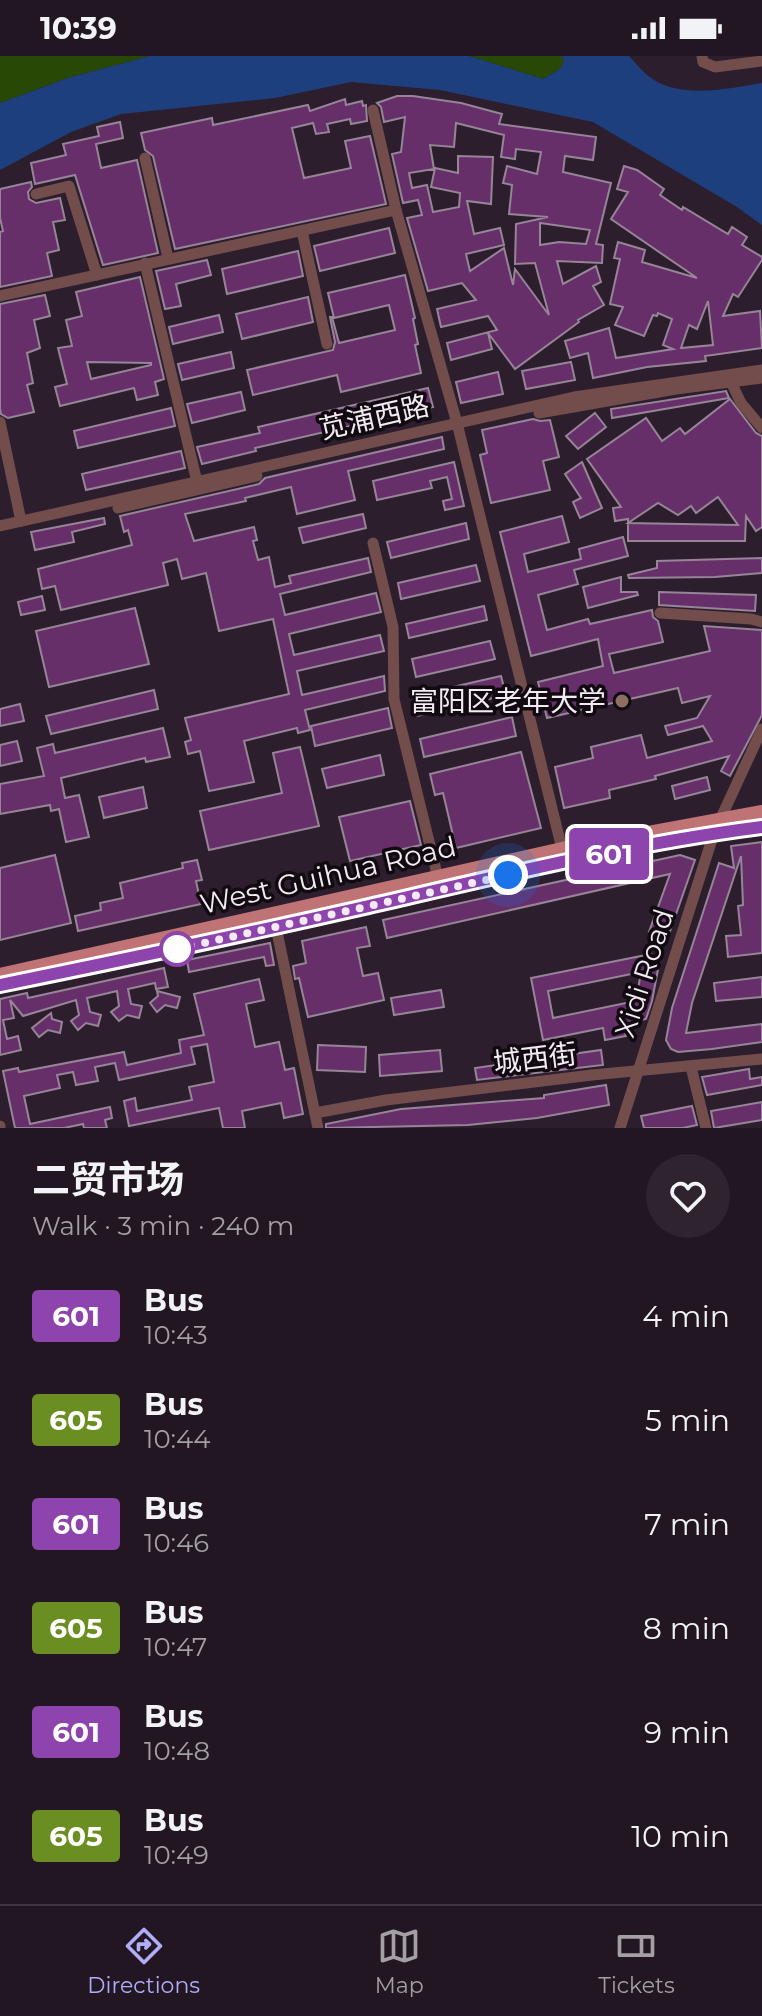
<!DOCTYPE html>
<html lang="en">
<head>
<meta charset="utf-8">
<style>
  body { margin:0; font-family:Montserrat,"Noto Sans SC",sans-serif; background:#2e232f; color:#f1f3f6; height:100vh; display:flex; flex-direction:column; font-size:30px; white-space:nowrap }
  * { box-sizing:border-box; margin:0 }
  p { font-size:26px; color:#a29fa5 }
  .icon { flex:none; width:44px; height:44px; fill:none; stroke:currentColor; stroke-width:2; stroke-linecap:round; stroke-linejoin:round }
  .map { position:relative; height:1072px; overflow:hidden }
  .details { display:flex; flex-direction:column; background:#221622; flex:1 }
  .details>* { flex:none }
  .badge { padding:0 16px; border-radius:6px; font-size:28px; line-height:52px }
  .you { position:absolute; width:40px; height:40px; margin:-20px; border:6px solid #fff; border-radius:50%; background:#1a73e8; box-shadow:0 0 0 12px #1a73e833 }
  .map>.badge { position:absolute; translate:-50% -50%; box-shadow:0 0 0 4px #fff }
  .round { display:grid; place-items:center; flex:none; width:84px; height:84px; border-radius:42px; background:#2e232f }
  .overview { display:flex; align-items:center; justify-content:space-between; height:136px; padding:0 32px }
  h1 { font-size:38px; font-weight:700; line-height:60px }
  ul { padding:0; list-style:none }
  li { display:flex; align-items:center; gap:24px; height:104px; padding:0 32px }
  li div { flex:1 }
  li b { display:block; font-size:30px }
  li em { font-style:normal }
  li .badge { min-width:88px; font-weight:700; text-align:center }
  .status { display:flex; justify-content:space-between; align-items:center; height:56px; padding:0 40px; background:#221622; direction:ltr }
  .status svg { height:22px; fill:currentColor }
  .dock { display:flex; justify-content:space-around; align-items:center; height:112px; border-top:2px solid #3f3540; background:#221622; font-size:22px; color:#a29fa5 }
  .dock a { display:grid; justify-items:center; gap:4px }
  .dock .active { color:#b0adfa }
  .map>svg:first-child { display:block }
  .green { fill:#284906 }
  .water { fill:#1e3f7e }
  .building { fill:#662f6a; stroke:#968497; stroke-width:2; fill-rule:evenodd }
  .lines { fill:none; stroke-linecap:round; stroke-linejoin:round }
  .minor { stroke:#724d4c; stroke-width:11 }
  .major { stroke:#bf7374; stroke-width:14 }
  .line-casing { stroke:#fff; stroke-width:18 }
  .line { stroke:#8e44ad; stroke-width:12 }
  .walk { stroke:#f4eaf4; stroke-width:8; stroke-dasharray:0 14.4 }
  .education-dot { fill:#8d6e63; stroke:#110b11; stroke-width:3 }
  .stop-dot { fill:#fff; stroke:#8e44ad; stroke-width:4 }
  .labels { text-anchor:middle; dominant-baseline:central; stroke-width:7; stroke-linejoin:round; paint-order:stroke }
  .street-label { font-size:28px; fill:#f4eaf4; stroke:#110b11 }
  .poi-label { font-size:28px; fill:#f4eaf4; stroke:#110b11; text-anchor:end }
</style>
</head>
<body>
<div class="status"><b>10:39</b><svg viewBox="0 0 49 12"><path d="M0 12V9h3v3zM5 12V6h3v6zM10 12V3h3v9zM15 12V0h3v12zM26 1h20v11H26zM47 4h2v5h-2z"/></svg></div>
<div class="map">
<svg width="762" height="1072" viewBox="0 0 762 1072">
  <rect width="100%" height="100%" fill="#2d1e2e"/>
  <g class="green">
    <polygon points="0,0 150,0 68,22 0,47"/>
    <polygon points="469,0 562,0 564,5 560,13 543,23"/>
  </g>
  <path class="water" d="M150,0H469L543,23L560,13L564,5L562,0H629C635,6 640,13 647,19C676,44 727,33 762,27V169L737,151L593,66L440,34L351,26L275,42L121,58L71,76L0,114V47L68,22Z"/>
  <g class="building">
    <path d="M397,40H413L461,47L502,58L499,68L596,81L593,104L565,100L563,116L611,127L596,188L603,189L602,207L557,205L563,228L596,210L601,226L593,230L604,249L578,264L579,266L515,313L488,277L492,293L451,304L447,287L497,274L488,260L441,271L437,253L476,244L462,227L428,235L407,162L422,159L418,144L403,147L392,98L401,96L405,61L384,66L381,51L377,47ZM456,67L504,79L501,101L515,103L516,93L541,96L537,118L507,110L503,127L512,129L509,158L548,161L516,168L515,208L535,207L549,259L515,213L513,229L504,192L470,215L466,198L504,189L500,172L474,178L467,145L491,148L493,101L458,100V117L435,112L431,131L460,137L459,151L433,156L427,129L412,132L409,117L434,113L430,89L454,91ZM540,167L590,174L586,188L559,186L540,189Z"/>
    <polygon points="345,43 346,49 362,45 363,50 366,49 367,65 351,68 350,63 327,68 329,76 316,78 313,67 292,72 304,122 351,112 345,85 370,80 386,148 175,193 153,100 145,94 141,77 212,62 213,69 308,49 310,55"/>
    <polygon points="120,66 123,82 96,88 101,112 137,104 158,197 103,209 75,119 35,128 31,107 66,99 63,88 99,80 97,71"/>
    <path d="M624,110L637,114L664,133L660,139L682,154L683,151L728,178L732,171L747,181L742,189L762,201V204L738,241L733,238L723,260L760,255L762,292L705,300L706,305L647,311L593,322L588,297L570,302L565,285L609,272L616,302L673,293L663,289L672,263L658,257L657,260L653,259L644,280L615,269L623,251L610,248L620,203L614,202L618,186L645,194L642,206L697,222L611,163L628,136L617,133ZM708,245L713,289L681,292L689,269L697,273Z"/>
    <polygon points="31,126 32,131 28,136 29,143 36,147 60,142 65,164 53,166 59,194 47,197 52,220 0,231 0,176 3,175 0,162 0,133"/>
    <polygon points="389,172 395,197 320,215 314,190"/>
    <polygon points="298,195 303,220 227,238 222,213"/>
    <polygon points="207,204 211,219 176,228 181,250 165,253 156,215"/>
    <polygon points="405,219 415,262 413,263 418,288 415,289 421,317 341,336 337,319 253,339 247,314 333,294 335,286 330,261 332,261 339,287 395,274 389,249 334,262 328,237"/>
    <path d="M140,221L164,323L155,326L158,339L137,344L134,332L60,350L55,331L67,328L58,292L72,290L66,264L82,260L76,236ZM87,306L151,307V309L91,323Z"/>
    <polygon points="45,239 50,260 34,264 40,292 27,297 33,327 27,329 34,356 8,362 1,358 0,352 0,248"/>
    <polygon points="308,241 313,266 242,283 236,258"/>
    <polygon points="219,259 223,276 173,288 169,271"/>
    <polygon points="231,296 234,312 182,324 178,308"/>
    <polygon points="571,306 575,324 526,333 522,315"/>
    <polygon points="498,316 503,338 461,347 456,326"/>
    <polygon points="428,332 433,351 255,392 256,395 202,408 197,391 260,377 258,371"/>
    <polygon points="726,335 729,342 612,362 611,353"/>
    <polygon points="241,336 245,354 192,367 187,348"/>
    <path d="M730,343L756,377L762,380V471L756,475L746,460L745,485H628V463L615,465L613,452L621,451L587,403L646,362L662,385L680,372L685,378ZM718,441L738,469L628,467L658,447L678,459L691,450L696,457Z"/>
    <polygon points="171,352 175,370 78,392 74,375"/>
    <polygon points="595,357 606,371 578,393 566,380"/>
    <polygon points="533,363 540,365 550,364 559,401 543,405 550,434 491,447 480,399 487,397 482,374"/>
    <polygon points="442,381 444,393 348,415 355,444 297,458 291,431 245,442 246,445 185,458 194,485 254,471 257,484 253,485 258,504 269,501 275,531 291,527 289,520 368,502 371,516 280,538 285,559 376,537 381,556 289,578 294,599 380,579 384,595 297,615 302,639 384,620 385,635 305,654 310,674 298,677 297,672 244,685 254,726 209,735 200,695 188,698 185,686 191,684 185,662 289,638 273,563 219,575 206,517 182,523 177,503 163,507 168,529 61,554 55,530 42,533 38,513 132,489 128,474 124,476 120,460 259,428 265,422"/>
    <polygon points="181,395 185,412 86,434 82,418"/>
    <polygon points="454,406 464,450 445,454 443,445 452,443 447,421 430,425 432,432 377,444 373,425"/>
    <polygon points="582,406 602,452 580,462 573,446 581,442 565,418"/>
    <polygon points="363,458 366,472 303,487 299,472"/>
    <polygon points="562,460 569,486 524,498 528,516 581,503 579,493 623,481 628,500 574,514 578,528 538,539 547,574 588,563 590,568 652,554 653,561 658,565 663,586 609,598 614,617 710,595 704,570 762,574 762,659 730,720 721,715 729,700 655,720 656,723 609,734 610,742 564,752 555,711 593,702 591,691 641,679 647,702 712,685 703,670 668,679 665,670 697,662 710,640 682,647 678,632 547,662 538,626 603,610 598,583 531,600 500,476"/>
    <polygon points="104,462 105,468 72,476 74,486 35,494 31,476"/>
    <polygon points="466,467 469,483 391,502 387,486"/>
    <polygon points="762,502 762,517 715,521 629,522 628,519 657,512 657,505"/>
    <polygon points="476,509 480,525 401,543 398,527"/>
    <polygon points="621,521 621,536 637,536 638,539 588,552 583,531"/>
    <polygon points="659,536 756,539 755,555 659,549"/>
    <polygon points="42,540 45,554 21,559 18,546"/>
    <polygon points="484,550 487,564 409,582 406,568"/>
    <polygon points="135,552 149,608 49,631 36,575"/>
    <polygon points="490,585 495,603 416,621 412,603"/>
    <polygon points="501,620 506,639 417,660 413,640"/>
    <polygon points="154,634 158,653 51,678 46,660"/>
    <polygon points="20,648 24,665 0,670 0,653"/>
    <polygon points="388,652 392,672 315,690 311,670"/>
    <polygon points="512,661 516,680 424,701 420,683"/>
    <polygon points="163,672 170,701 146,706 145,702 61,722 65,742 79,739 89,781 66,786 59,753 51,755 50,749 0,758 0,728 44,720 37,692 53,688 55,697"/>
    <polygon points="17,685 22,705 0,710 0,689"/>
    <polygon points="300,691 319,770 209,794 200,755 282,737 273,697"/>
    <polygon points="521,696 541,772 456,792 443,737 435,739 430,718"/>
    <polygon points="380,699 384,719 327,732 322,713"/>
    <polygon points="707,721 710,734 675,743 672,730"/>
    <polygon points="143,731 147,752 104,762 99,741"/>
    <polygon points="410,745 421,789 350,805 339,761"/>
    <polygon points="762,786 762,897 728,901 726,880 741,879 738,850 743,849 741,800 692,947 686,977 762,968 762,986 712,993 678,996 671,993 666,984 672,952 719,807 734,812 731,790"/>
    <polygon points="55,799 71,867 0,884 0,812"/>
    <polygon points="680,799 695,804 667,884 649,876 670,818 387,882 383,864"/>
    <polygon points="197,804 202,824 196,825 201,848 78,875 75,860 101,854 100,847 123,842 120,827 183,812 182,807"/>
    <polygon points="366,871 370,890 357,892 363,920 378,917 384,944 308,961 299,922 295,923 293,910 306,907 302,885"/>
    <polygon points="270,887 274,909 266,910 264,901 189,916 187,904"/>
    <path d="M651,898L652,907L659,908L652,945L646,963L623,968L626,980L605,984L603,972L543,984L531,922ZM641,916L636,945L553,962L548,935Z"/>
    <polygon points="164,912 168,931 156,933 155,927 128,933 131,948 142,950 139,962 127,959 119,965 111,956 119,950 117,935 87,942 90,956 101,959 98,970 86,967 78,974 71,965 79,959 76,944 23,960 10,944 14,962 3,964 7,983 18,980 21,994 0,999 0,943 27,937 28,942"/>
    <polygon points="762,921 762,941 716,945 714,927"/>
    <polygon points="259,923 264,944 246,948 255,991 279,986 285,1014 294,1012 303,1058 284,1062 281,1047 242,1055 245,1072 223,1072 219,1052 129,1070 124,1045 135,1042 137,1055 192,1044 189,1031 214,1026 207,988 191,991 195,1008 119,1024 115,1007 95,1011 98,1025 76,1029 73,1016 57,1019 60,1032 24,1040 30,1068 110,1051 112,1062 105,1064 107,1072 84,1072 83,1068 64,1072 15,1072 3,1015 18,1012 19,1016 124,996 127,1009 181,997 179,984 204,979 194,938"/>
    <polygon points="441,934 444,951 394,959 391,942"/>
    <polygon points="157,935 180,941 177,952 165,949 157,956 150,947 158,940"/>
    <polygon points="51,957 52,963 62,966 60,977 48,974 39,981 32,972"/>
    <polygon points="318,989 366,991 365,1016 317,1014"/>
    <polygon points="440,994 442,1015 380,1020 379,999"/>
    <polygon points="601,994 603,1009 477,1024 475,1012"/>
    <polygon points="749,1013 750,1023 762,1021 762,1029 707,1039 702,1021"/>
    <polygon points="606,1029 609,1049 537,1062 468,1069 326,1072 326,1068 401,1053 544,1042 544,1039"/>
    <polygon points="762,1046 762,1064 714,1072 711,1055"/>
    <polygon points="692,1050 697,1069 683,1072 644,1072 641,1060"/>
  </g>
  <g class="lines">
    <g class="minor">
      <polyline points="702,0 703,6 715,11 762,5"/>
      <polyline points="373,54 396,154 457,367 563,797"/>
      <polyline points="145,102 168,202"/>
      <polyline points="36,138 69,130 97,219"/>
      <polyline points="302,175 327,288"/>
      <polyline points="145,207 197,426"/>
      <polyline points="0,240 396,154"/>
      <polyline points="731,326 741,347 762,372"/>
      <polyline points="539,357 676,333 762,322"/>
      <polyline points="0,366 21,465"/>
      <polyline points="118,452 257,420"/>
      <polyline points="0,470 574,341 762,314"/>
      <polyline points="373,487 393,571 394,643 438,822"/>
      <polyline points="660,557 751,563 762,566"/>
      <polyline points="276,871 318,1072"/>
      <polyline points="691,1011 706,1072"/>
      <polyline points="315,1057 386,1044 592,1019 762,1003"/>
      <polyline points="0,1070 0,1072"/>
      <polyline points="620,1072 714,777 762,673"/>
    </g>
    <g class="major">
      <polyline points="0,919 562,793 762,756"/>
      <path d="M0,929C115,905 230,882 345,856C483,824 621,790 762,771"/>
    </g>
  </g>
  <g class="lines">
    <defs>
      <path id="line" d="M0,929C123,904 246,878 369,850C499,820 629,788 762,771"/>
    </defs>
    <use href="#line" class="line-casing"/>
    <use href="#line" class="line"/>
    <polyline class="walk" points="177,893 508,819"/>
  </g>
  <circle class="education-dot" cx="622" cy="645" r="8"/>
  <circle class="stop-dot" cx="177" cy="893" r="16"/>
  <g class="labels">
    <g class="street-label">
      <text transform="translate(374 361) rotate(-13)">苋浦西路</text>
      <text transform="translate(328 819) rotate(-13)">West Guihua Road</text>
      <text transform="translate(644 917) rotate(-72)">Xidi Road</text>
      <text transform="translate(535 1002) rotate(-7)">城西街</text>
    </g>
    <g class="poi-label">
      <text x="606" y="645">富阳区老年大学</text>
    </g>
  </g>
</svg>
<div class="you" style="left:508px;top:819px"></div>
<b class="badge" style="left:609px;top:798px;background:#8e44ad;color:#fff">601</b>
</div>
<section class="details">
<div class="overview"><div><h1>二贸市场</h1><p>Walk · 3 min · 240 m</p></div><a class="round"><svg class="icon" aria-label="heart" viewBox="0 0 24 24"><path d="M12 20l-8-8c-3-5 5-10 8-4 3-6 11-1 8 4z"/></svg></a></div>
<ul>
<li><span class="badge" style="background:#8e44ad;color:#fff">601</span><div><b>Bus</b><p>10:43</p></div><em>4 min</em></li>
<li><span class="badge" style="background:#6b8e23;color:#fff">605</span><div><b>Bus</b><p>10:44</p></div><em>5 min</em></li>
<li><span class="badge" style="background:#8e44ad;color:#fff">601</span><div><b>Bus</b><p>10:46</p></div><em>7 min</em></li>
<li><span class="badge" style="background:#6b8e23;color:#fff">605</span><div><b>Bus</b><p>10:47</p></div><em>8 min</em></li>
<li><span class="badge" style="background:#8e44ad;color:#fff">601</span><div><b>Bus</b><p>10:48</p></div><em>9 min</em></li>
<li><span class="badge" style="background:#6b8e23;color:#fff">605</span><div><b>Bus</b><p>10:49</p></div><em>10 min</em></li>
</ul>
</section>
<nav class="dock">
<a class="active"><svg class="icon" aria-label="directions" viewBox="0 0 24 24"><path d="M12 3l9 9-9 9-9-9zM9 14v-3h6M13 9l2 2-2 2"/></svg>Directions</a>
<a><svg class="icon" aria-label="map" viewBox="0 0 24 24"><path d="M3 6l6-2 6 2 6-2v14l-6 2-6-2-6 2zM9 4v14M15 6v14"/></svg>Map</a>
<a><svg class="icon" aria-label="tickets" viewBox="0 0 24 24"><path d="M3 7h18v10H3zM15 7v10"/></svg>Tickets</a>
</nav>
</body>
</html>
